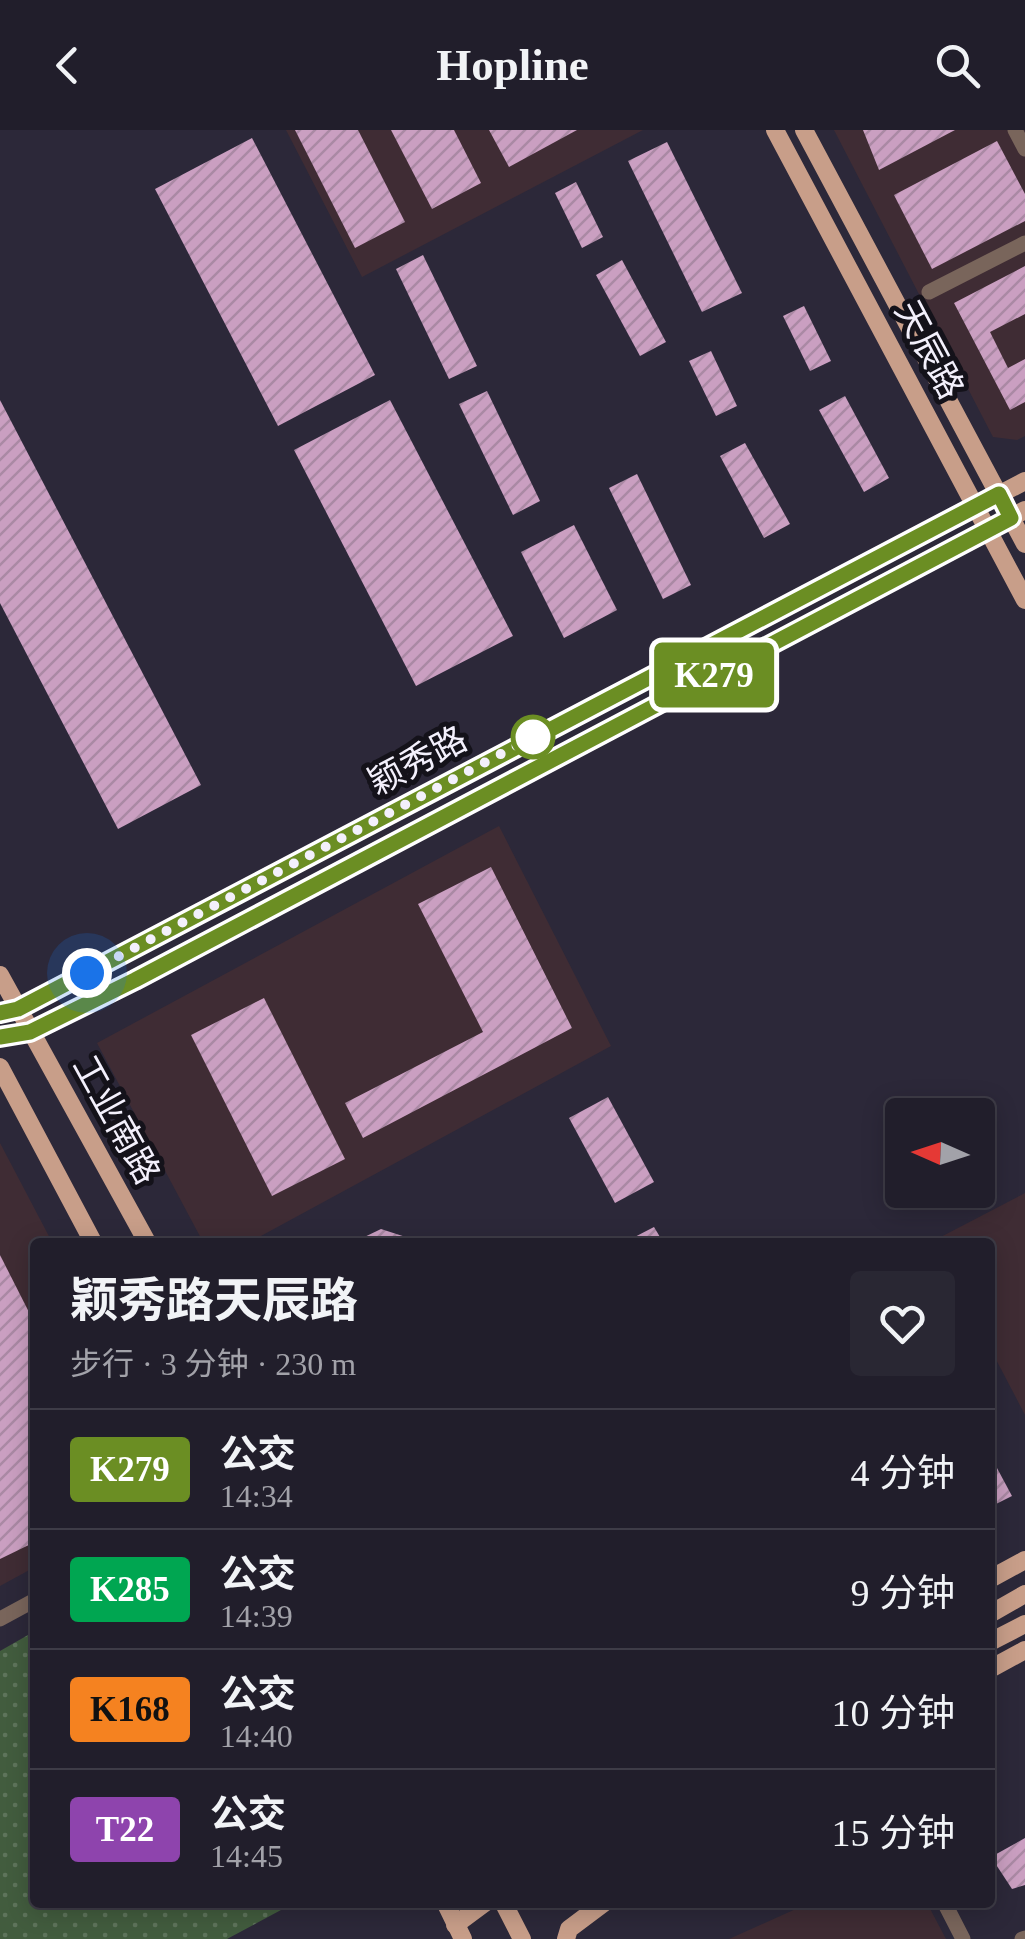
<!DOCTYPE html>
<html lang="zh">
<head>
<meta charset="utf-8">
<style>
  body { margin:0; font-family:"Times New Roman","Noto Sans SC",serif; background:#292733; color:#f1f3f6; height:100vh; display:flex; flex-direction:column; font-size:38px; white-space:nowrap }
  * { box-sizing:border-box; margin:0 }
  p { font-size:32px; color:#a2a2a9 }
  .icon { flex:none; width:55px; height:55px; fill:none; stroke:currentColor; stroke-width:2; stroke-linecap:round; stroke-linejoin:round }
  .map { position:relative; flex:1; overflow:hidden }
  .details { position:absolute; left:30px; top:1108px; width:965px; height:670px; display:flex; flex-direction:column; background:#211e2b; border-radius:10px; box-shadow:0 5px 25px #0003,0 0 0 2px #3e3c47 }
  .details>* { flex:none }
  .badge { padding:0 20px; border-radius:8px; font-size:35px; line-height:65px }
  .needle { width:65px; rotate:273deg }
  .buttons { position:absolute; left:885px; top:968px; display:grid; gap:20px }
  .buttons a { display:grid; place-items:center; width:110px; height:110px; border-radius:10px; background:#211e2b; box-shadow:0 5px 25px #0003,0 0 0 2px #3e3c47; font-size:50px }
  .you { position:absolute; width:50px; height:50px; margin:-25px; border:8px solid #fff; border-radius:50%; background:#1a73e8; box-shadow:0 0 0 15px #1a73e833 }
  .map>.badge { position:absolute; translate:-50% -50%; box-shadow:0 0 0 5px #fff }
  .round { display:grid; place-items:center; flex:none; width:105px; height:105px; border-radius:10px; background:#292733 }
  .headline { display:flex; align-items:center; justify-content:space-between; height:170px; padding:0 40px }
  h1 { font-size:48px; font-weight:700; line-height:75px }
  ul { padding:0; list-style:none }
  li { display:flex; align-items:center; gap:30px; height:120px; padding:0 40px; border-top:2px solid #3e3c47 }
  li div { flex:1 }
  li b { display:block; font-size:38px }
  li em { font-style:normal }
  li .badge { min-width:110px; font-weight:700; text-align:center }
  header { display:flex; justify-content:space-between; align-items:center; height:130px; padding:0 40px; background:#211e2b; font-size:45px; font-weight:700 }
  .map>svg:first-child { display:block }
  .commercial { fill:#3f2c34 }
  .garden { fill:url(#garden-dots) }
  .building { fill:url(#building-hatch) }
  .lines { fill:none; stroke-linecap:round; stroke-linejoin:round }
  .minor { stroke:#79655b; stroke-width:15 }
  .major { stroke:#c89e89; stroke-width:18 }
  .line-casing { stroke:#fff; stroke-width:22 }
  .line { stroke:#6b8e23; stroke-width:15 }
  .walk { stroke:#f3f0fc; stroke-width:10; stroke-dasharray:0 18 }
  .stop-dot { fill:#fff; stroke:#6b8e23; stroke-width:5 }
  .labels { text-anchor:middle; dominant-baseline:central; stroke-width:10; stroke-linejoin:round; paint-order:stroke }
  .street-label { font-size:35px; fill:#f3f0fc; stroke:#14121a }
</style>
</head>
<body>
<header><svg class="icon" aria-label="back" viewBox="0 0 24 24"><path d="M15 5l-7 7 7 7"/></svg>Hopline<svg class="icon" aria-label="search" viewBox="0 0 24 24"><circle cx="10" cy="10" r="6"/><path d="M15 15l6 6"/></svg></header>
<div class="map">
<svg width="1025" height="1809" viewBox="0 0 1025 1809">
  <defs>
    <pattern id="garden-dots" width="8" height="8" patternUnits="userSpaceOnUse" patternTransform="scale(2.5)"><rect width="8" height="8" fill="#425c3e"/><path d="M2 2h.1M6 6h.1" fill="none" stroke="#5e745b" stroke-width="1.8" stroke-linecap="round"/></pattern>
    <pattern id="building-hatch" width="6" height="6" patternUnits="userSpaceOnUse" patternTransform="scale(2.5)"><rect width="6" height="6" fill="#ca9fc1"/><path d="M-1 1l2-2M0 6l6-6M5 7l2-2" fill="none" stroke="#aa89a4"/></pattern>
  </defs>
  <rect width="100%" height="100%" fill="#2c2839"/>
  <g class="commercial">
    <polygon points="286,0 643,0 362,147"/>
    <polygon points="834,0 1025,0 1025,306 1017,310 993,307"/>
    <polygon points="499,696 611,916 250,1112 203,1112 97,913"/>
    <polygon points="0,1013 52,1112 35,1112 35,1437 0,1456"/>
    <polygon points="1025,1063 1025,1285 990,1218 990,1112 935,1110"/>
    <polygon points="809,1773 927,1773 946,1809 729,1809"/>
  </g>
  <polygon class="garden" points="35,1501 35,1772 294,1773 227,1809 0,1809 0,1521"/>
  <g class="building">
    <polygon points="295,0 358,0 405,92 355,118"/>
    <polygon points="391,0 454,0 481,53 432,79"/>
    <polygon points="489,0 577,0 509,37"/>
    <polygon points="863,0 955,0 879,40"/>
    <polygon points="252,8 375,245 278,296 155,59"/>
    <polygon points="997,11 1025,64 1025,91 932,139 894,65"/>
    <polygon points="667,12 742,163 702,182 628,31"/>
    <polygon points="576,52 603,107 582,118 555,63"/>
    <polygon points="423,125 477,236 449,249 396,139"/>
    <polygon points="622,130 666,212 640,226 596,145"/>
    <polygon points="1025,136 1025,184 990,202 1008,238 1025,229 1025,272 1010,280 954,173"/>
    <polygon points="804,176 831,231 810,241 783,186"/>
    <polygon points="711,221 737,276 716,286 689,231"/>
    <polygon points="487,261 540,371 513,385 459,274"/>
    <polygon points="845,266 889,348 864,362 819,280"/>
    <polygon points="0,270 201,655 118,699 0,473"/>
    <polygon points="390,270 513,506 416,556 294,320"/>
    <polygon points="745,313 790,394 764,408 720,326"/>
    <polygon points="637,344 691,455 663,469 609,358"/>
    <polygon points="574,395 617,480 564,508 521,422"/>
    <polygon points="491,737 572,898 363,1008 345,973 483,902 418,774"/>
    <polygon points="264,868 345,1029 272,1066 191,905"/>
    <polygon points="608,967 654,1052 615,1073 569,988"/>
    <polygon points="654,1097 663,1112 625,1112"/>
    <polygon points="381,1099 415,1110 414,1112 354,1112"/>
    <polygon points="0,1125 35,1194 35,1412 0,1429"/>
    <polygon points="990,1325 1012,1366 990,1377"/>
    <polygon points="1025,1708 1025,1755 1012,1759 991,1727"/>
  </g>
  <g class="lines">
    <g class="minor">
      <polyline points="1015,0 1025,19"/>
      <polyline points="929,162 1025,113"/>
      <polyline points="0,1489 35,1470"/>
      <polyline points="944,1772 963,1809"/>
      <polyline points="1022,1809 1025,1808"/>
    </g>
    <g class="major">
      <polyline points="775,0 1025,470"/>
      <polyline points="804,0 1025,414"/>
      <polyline points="0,845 147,1112"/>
      <polyline points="0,883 18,879 1025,351"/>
      <polyline points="0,907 30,901 135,850 1025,380"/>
      <polyline points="0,937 93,1112"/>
      <polyline points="990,1449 1025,1430"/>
      <polyline points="990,1484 1025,1464"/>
      <polyline points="990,1512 1025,1494"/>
      <polyline points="990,1539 1025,1520"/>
      <polyline points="445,1772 463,1809"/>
      <polyline points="503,1772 522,1809"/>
      <polyline points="455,1795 486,1772"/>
      <polyline points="566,1809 569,1799 605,1772"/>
    </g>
  </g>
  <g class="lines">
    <defs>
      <polyline id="line" points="0,883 18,879 999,364 1011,388 135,850 30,902 0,907"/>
    </defs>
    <use href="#line" class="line-casing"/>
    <use href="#line" class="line"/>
    <polyline class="walk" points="87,843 533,607"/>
  </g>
  <circle class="stop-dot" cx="533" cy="607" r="20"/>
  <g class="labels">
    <g class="street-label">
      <text transform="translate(929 220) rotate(62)">天辰路</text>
      <text transform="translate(418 631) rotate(-28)">颖秀路</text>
      <text transform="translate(116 990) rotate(61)">工业南路</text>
    </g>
  </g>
</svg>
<div class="buttons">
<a><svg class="needle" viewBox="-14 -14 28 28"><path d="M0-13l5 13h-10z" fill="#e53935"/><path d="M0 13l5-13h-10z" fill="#a2a2a9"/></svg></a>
</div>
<div class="you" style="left:87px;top:843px"></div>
<b class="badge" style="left:714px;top:545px;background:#6b8e23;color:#fff">K279</b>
<section class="details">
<div class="headline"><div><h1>颖秀路天辰路</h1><p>步行 · 3 分钟 · 230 m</p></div><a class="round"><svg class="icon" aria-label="heart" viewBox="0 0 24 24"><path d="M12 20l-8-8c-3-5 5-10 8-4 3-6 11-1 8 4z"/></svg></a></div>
<ul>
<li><span class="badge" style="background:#6b8e23;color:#fff">K279</span><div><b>公交</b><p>14:34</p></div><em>4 分钟</em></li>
<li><span class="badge" style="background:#00a651;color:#fff">K285</span><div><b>公交</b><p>14:39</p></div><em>9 分钟</em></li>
<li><span class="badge" style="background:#f58220;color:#111">K168</span><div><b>公交</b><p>14:40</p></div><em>10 分钟</em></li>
<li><span class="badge" style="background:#8e44ad;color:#fff">T22</span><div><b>公交</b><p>14:45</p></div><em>15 分钟</em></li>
</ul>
</section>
</div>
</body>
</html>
